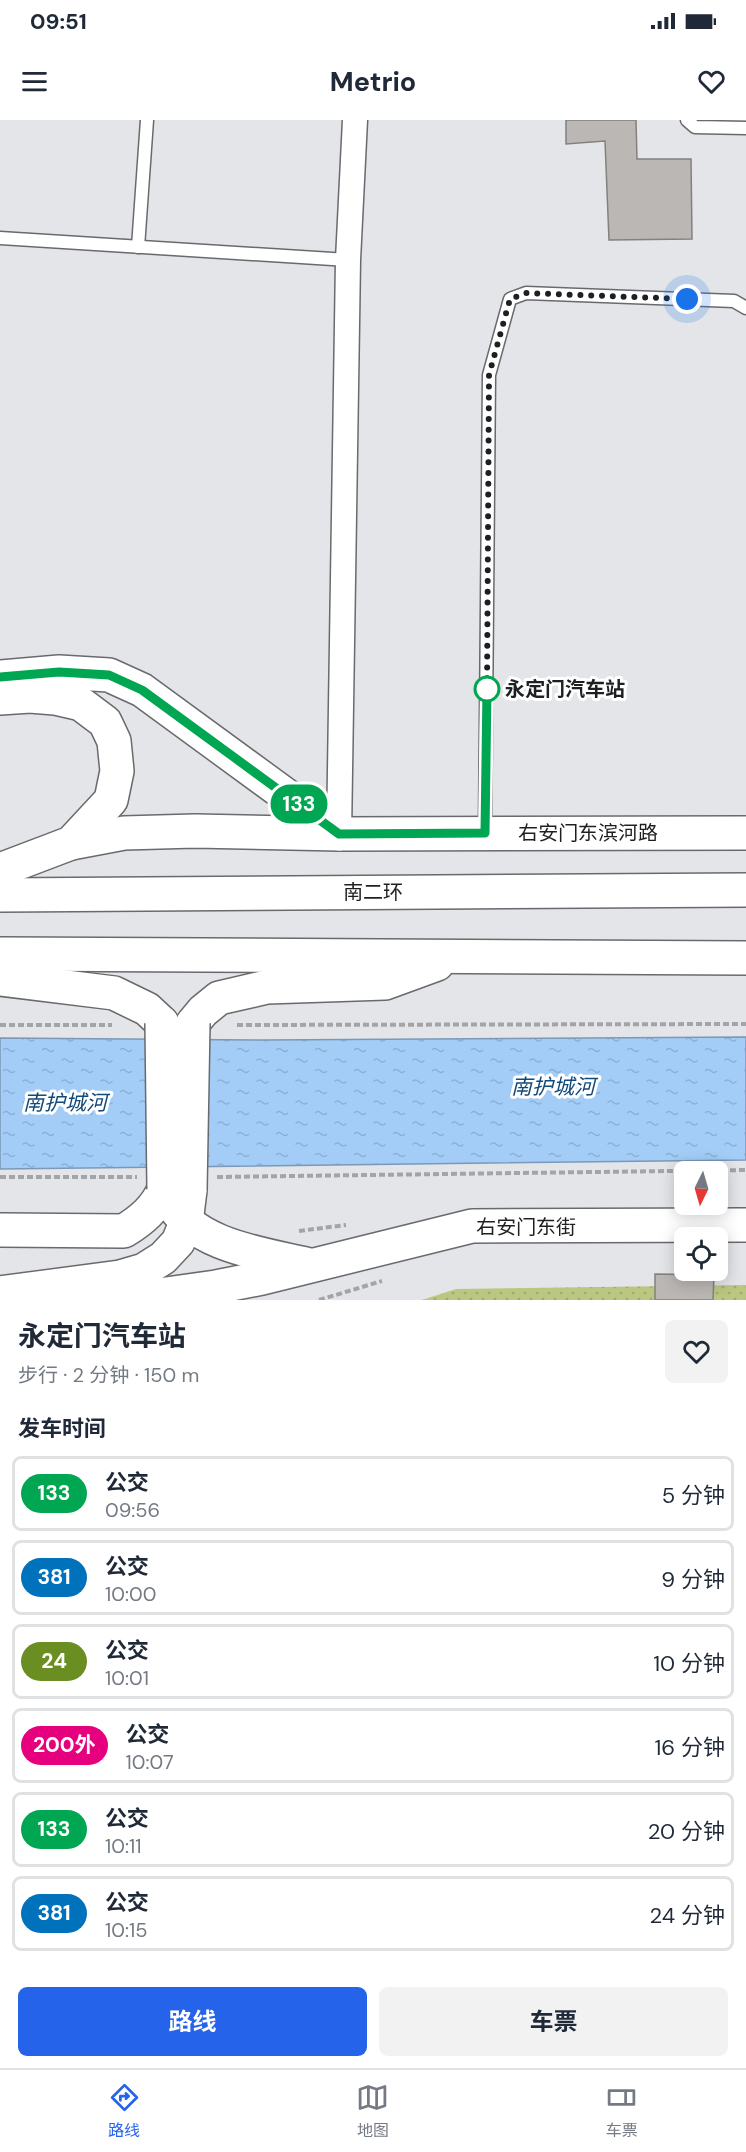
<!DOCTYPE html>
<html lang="zh">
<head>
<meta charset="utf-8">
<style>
  body { margin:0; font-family:"DM Sans","Noto Sans SC",sans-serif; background:#f2f2f3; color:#1f2937; height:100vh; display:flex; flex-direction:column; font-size:22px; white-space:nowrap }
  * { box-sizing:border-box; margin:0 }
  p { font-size:20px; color:#747a83 }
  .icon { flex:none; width:33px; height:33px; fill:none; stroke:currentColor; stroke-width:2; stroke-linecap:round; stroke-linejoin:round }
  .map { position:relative; height:1180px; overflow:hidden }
  .details { display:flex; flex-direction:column; background:#fff; flex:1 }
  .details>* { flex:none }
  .badge { padding:0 12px; border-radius:20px; font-size:21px; line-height:39px }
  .needle { width:39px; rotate:185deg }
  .tools { position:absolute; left:674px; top:1041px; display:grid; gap:12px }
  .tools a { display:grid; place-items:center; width:54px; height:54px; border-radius:9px; background:#fff; box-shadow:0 3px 15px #0003; font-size:30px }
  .you { position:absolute; width:30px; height:30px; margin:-15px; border:4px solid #fff; border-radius:50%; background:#1a73e8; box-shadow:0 0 0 9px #1a73e833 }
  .map>.badge { position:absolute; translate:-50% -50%; box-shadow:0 0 0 3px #fff }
  h2 { padding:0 18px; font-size:22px; line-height:54px }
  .round { display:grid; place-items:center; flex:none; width:63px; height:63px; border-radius:9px; background:#f2f2f3 }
  .head { display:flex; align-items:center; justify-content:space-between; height:102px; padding:0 18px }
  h1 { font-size:28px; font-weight:700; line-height:45px }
  .cta { display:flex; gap:12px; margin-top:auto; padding:12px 18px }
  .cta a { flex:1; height:69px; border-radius:9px; background:#2563eb; color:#fff; font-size:24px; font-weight:700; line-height:69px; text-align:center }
  .cta a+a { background:#f2f2f3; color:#1f2937 }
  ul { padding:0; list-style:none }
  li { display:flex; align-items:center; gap:18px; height:75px; margin:0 12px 9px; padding:0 6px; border:3px solid #e0e1e3; border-radius:9px }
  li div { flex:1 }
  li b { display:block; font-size:22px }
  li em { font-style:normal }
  li .badge { min-width:66px; font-weight:700; text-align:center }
  .status { display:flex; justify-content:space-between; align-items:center; height:42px; padding:0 30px; background:#fff; direction:ltr }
  .status svg { height:16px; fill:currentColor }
  header { display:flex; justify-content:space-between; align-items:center; height:78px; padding:0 18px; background:#fff; font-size:27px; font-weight:700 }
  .menu { display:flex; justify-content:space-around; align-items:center; height:84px; border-top:2px solid #e0e1e3; background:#fff; font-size:16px; color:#747a83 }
  .menu a { display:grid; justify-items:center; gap:3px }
  .menu .active { color:#2563eb }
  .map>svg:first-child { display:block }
  .park { fill:url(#park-dots) }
  .water { fill:url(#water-ripples); stroke:#7b99b7; stroke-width:1.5 }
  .building { fill:#bbb7b5; stroke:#83807d; stroke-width:1.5 }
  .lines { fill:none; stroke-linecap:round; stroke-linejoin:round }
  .lane-casing { stroke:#686a6d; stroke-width:15 }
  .street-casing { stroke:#686a6d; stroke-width:27 }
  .secondary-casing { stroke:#686a6d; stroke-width:36 }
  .highway-casing { stroke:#686a6d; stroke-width:36 }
  .path { stroke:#a3a4a7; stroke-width:4; stroke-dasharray:6 3; stroke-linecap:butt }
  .lane { stroke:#fff; stroke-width:12 }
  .street { stroke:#fff; stroke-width:24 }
  .secondary { stroke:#fff; stroke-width:33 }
  .highway { stroke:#fff; stroke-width:33 }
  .highway-bridge-casing { stroke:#686a6d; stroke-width:36; stroke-linecap:butt }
  .highway-bridge { stroke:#fff; stroke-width:33 }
  .line-casing { stroke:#fff; stroke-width:14 }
  .line { stroke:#00a651; stroke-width:9 }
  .walk { stroke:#1e1f21; stroke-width:6; stroke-dasharray:0 10.8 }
  .stop-dot { fill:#fff; stroke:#00a651; stroke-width:3 }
  .labels { text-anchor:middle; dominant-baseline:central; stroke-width:6; stroke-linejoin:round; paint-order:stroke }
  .stop-label { font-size:20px; font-weight:bold; fill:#1e1f21; stroke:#fff; text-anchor:start }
  .street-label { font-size:20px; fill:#1e1f21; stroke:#fff }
  .water-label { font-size:21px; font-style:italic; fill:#114a7a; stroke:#fff }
</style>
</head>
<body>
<div class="status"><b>09:51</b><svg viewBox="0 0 49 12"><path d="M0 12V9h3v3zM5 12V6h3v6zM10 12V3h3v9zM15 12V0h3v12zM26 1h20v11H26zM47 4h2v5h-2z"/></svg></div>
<header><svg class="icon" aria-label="menu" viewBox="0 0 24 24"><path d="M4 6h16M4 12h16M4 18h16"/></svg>Metrio<svg class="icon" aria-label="heart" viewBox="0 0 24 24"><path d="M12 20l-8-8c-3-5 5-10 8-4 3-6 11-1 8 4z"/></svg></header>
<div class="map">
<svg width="746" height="1180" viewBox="0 0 746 1180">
  <defs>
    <pattern id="park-dots" width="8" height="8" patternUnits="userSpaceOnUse" patternTransform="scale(1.5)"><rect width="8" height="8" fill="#bbc681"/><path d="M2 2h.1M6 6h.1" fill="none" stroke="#a0aa6f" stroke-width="1.8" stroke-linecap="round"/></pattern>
    <pattern id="water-ripples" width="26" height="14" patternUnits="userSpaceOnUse" patternTransform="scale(1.5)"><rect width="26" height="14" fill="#a3cdf7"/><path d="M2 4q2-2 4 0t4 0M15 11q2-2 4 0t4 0" fill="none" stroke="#8cb0d3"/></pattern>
  </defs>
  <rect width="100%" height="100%" fill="#e3e5e8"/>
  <polygon class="park" points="746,1165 746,1180 422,1180 456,1169"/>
  <polygon class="water" points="746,917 746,1040 0,1049 0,918 264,920"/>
  <g class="building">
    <polygon points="566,0 636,0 637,39 691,39 692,119 609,120 605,21 566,24"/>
    <polygon points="655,1154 714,1155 713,1180 655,1180"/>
  </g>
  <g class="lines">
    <defs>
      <g id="lane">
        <polyline points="687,0 695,7 746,8"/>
        <polyline points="0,118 348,140"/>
        <polyline points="138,127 147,0"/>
        <polyline points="485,713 489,255 510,179 526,173 734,181 746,188"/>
      </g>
      <polyline id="street" points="339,714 348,140 355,0"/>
      <g id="secondary">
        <polyline points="71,723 124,713 195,711 339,714 746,713"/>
        <path d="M170,1080C192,1125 262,1134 306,1144"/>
        <polyline points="66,1175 159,1175 216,1167 262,1158 472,1106 746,1105"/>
      </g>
      <g id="highway">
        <polyline points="0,557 59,552 109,555 142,570 339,714"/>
        <polyline points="0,578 30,576 55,578 81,584 105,602 114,621 117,651 111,680 71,723 0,750"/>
        <polyline points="0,775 746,770"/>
        <polyline points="0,834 746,838"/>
        <polyline points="0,859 114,873 147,889 162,903"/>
        <polyline points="193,903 203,891 219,878 267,867 385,863 437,844"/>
        <path d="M0,1110L124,1111C142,1100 156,1088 164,1069"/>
        <polyline points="0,1173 120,1157 144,1150 163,1138 178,1122 186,1103 190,1070"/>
      </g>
    </defs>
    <use href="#lane" class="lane-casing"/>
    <use href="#street" class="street-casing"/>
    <use href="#secondary" class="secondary-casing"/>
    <use href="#highway" class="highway-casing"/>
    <g class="path">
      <polyline points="0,905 112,905"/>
      <polyline points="237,905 746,904"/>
      <polyline points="0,1057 137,1057"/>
      <polyline points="217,1057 746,1050"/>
      <polyline points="299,1111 346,1105"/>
      <polyline points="319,1180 382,1161"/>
    </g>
    <use href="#lane" class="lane"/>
    <use href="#street" class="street"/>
    <use href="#secondary" class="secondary"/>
    <use href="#highway" class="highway"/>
    <defs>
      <g id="highway-bridge">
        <polyline points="162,903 164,1069"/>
        <polyline points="190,1070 193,903"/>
      </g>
    </defs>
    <use href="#highway-bridge" class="highway-bridge-casing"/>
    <use href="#highway-bridge" class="highway-bridge"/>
  </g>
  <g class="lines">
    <defs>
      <polyline id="line" points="0,557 59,552 109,555 142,570 339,714 485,713 487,569"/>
    </defs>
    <use href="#line" class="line-casing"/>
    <use href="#line" class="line"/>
    <polyline class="walk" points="487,569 489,255 510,179 526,173 687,179"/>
  </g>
  <circle class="stop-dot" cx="487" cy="569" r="12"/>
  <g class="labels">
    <g class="stop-label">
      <text x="505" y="569">永定门汽车站</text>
    </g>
    <g class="street-label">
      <text x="588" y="713">右安门东滨河路</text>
      <text x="373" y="772">南二环</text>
      <text x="526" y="1107">右安门东街</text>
    </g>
    <g class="water-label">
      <text x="553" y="967">南护城河</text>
      <text x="65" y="983">南护城河</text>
    </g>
  </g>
</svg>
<div class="tools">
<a><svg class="needle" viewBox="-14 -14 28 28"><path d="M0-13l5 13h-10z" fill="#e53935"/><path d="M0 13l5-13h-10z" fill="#747a83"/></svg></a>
<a><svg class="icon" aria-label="locate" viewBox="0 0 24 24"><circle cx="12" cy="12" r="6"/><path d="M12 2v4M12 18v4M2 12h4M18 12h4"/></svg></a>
</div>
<div class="you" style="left:687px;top:179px"></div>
<b class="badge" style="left:299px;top:684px;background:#00a651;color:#fff">133</b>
</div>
<section class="details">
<div class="head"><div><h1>永定门汽车站</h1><p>步行 · 2 分钟 · 150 m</p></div><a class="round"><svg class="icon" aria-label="heart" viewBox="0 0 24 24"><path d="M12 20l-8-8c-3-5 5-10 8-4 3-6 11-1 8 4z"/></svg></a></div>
<h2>发车时间</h2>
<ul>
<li><span class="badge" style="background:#00a651;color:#fff">133</span><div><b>公交</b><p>09:56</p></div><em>5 分钟</em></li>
<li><span class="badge" style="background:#0072bc;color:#fff">381</span><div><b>公交</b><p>10:00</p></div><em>9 分钟</em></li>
<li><span class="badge" style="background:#6b8e23;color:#fff">24</span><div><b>公交</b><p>10:01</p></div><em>10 分钟</em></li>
<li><span class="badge" style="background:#e6007e;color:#fff">200外</span><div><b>公交</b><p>10:07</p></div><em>16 分钟</em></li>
<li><span class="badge" style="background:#00a651;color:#fff">133</span><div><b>公交</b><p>10:11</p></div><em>20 分钟</em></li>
<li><span class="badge" style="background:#0072bc;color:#fff">381</span><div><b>公交</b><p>10:15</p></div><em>24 分钟</em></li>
</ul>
<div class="cta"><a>路线</a><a>车票</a></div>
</section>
<nav class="menu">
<a class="active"><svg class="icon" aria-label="directions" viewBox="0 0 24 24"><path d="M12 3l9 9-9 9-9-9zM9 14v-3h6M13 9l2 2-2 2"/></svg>路线</a>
<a><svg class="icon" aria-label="map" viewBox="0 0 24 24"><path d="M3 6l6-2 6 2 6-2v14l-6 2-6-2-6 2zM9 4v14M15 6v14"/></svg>地图</a>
<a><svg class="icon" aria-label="tickets" viewBox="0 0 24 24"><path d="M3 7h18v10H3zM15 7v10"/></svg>车票</a>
</nav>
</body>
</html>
